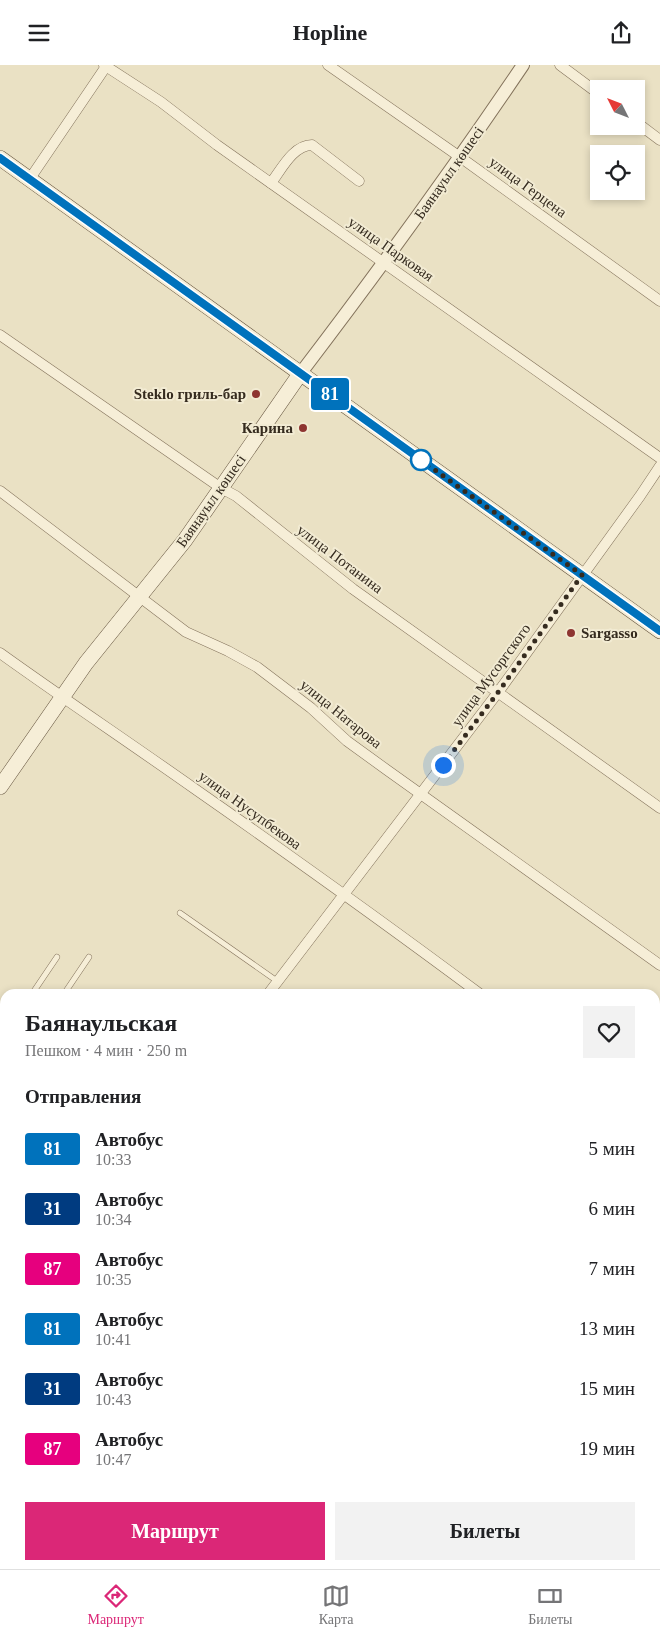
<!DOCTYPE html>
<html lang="ru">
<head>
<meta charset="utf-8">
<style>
  body { margin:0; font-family:"Times New Roman",serif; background:#f2f2f2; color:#202124; height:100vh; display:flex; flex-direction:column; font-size:19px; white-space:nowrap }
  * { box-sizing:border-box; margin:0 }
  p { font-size:16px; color:#757577 }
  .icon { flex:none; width:28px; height:28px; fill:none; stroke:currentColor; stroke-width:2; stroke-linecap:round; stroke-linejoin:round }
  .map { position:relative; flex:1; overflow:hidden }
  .side { position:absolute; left:0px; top:924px; width:660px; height:581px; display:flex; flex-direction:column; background:#fff; border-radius:15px 15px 0 0; box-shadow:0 2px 8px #0003 }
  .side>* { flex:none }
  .badge { padding:0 10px; border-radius:4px; font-size:18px; line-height:32px }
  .needle { width:32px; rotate:312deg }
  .buttons { position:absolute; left:590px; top:15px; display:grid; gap:10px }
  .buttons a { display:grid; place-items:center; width:55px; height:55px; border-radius:0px; background:#fff; box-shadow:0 2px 8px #0003; font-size:25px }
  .you { position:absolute; width:25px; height:25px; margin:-12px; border:4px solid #fff; border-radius:50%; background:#1a73e8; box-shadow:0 0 0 8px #1a73e833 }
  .map>.badge { position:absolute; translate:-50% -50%; box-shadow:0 0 0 2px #fff }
  h2 { padding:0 25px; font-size:19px; line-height:45px }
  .round { display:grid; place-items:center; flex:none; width:52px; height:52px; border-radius:0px; background:#f2f2f2 }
  .headline { display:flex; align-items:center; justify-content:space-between; height:85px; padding:0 25px }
  h1 { font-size:24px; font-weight:600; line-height:38px }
  .cta { display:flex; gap:10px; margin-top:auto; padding:10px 25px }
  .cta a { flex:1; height:58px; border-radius:0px; background:#db2777; color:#fff; font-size:20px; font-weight:600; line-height:58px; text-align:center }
  .cta a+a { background:#f2f2f2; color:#202124 }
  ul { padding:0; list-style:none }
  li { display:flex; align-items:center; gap:15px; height:60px; padding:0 25px }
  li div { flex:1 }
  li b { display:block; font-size:19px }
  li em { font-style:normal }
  li .badge { min-width:55px; font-weight:700; text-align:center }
  header { display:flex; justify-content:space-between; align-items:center; height:65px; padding:0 25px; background:#fff; font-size:22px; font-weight:600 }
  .tab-bar { display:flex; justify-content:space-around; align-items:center; height:70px; border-top:1px solid #e0e0e0; background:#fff; font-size:14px; color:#757577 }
  .tab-bar a { display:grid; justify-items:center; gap:2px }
  .tab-bar .active { color:#db2777 }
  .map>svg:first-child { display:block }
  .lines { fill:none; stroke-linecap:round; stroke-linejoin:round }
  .service-casing { stroke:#84735c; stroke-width:6 }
  .minor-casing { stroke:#84735c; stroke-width:11 }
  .tertiary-casing { stroke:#84735c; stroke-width:14 }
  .secondary-casing { stroke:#65543f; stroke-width:16 }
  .primary-casing { stroke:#524130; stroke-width:18 }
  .path { stroke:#84735c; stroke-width:2; stroke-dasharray:4 2.5; stroke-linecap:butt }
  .service { stroke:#f6eed7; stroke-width:5 }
  .minor { stroke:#f6eed7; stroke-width:10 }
  .tertiary { stroke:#f6eed7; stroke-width:12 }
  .secondary { stroke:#f6eed7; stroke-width:15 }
  .primary { stroke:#ebd79f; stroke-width:16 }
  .line-casing { stroke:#fff; stroke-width:11 }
  .line { stroke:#0072bc; stroke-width:8 }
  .walk { stroke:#352b1f; stroke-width:5; stroke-dasharray:0 9 }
  .poi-dot { fill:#8e3531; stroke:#f2ebd3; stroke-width:2 }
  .stop-dot { fill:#fff; stroke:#0072bc; stroke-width:2.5 }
  .labels { text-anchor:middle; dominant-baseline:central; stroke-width:4; stroke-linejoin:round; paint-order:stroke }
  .street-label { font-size:15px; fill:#352b1f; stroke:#f2ebd3 }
  .poi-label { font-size:15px; font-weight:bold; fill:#352b1f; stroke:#f2ebd3; text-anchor:end }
</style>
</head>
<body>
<header><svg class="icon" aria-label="menu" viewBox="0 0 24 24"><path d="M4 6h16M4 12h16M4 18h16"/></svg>Hopline<svg class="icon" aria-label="share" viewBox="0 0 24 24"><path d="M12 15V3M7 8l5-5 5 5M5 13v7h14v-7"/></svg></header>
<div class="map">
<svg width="660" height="1504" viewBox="0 0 660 1504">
  <rect width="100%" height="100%" fill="#eae1c4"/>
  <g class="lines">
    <defs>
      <g id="service">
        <polyline points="180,848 277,916"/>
        <polyline points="32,929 57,892"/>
        <polyline points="64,929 89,892"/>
        <polyline points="0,959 5,958"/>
        <polyline points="0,1432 5,1421"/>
        <polyline points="265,1500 270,1504"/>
        <polyline points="411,1500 416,1504"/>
        <polyline points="127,1504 131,1500"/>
        <polyline points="215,1504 218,1500"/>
        <polyline points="561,1504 564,1500"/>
      </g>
      <g id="minor">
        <polyline points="104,0 161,37 217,80 660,393"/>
        <polyline points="328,0 460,92 660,236"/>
        <polyline points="560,0 599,29"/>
        <polyline points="636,57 660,75"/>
        <polyline points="29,115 107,0"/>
        <path d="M271,118C281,105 293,80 312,80L359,116"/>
        <polyline points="0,270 221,423 236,431 353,524 660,743"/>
        <polyline points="0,426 186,567 228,586 257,602 311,643 347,676 387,705 660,900"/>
        <path d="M0,588C64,634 130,678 195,724C291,791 386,859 480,929"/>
        <polyline points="268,929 499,626 640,431 660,401"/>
        <polyline points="655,977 660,970"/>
        <polyline points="655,1054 660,1057"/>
        <polyline points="655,1203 660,1207"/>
        <polyline points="655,1453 660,1457"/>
      </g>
      <path id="tertiary" d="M300,309C377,208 452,105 523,0"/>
      <g id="secondary">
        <polyline points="0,93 660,566"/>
        <polyline points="0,722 86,598 185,475 300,309"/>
      </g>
      <g id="primary">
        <polyline points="0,1349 5,1353"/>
        <polyline points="189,1500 194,1504"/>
      </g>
    </defs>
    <use href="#service" class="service-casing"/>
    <use href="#minor" class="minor-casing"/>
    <use href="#tertiary" class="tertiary-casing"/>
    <use href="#secondary" class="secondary-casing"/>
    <use href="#primary" class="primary-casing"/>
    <g class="path">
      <polyline points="0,1304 5,1297"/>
      <polyline points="0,1383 5,1387"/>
      <polyline points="144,1500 149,1504"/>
    </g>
    <use href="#service" class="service"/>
    <use href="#minor" class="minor"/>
    <use href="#tertiary" class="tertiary"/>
    <use href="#secondary" class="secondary"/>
    <use href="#primary" class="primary"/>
  </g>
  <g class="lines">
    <defs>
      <polyline id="line" points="0,93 660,566"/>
    </defs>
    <use href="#line" class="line-casing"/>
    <use href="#line" class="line"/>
    <polyline class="walk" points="421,395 582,510 499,626 443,700"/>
  </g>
  <g class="poi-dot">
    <circle cx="256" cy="329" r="5"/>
    <circle cx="303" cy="363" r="5"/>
    <circle cx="571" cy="568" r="5"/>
  </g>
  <circle class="stop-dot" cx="421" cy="395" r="10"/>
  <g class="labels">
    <g class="street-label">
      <text transform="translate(449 108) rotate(-55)">Баянауыл көшесі</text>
      <text transform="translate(528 122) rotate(36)">улица Герцена</text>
      <text transform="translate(391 184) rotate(35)">улица Парковая</text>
      <text transform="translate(211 436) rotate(-55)">Баянауыл көшесі</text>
      <text transform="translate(340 494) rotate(37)">улица Потанина</text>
      <text transform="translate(491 610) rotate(-54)">улица Мусоргского</text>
      <text transform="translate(341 649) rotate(39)">улица Натарова</text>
      <text transform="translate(250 745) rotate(36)">улица Нусупбекова</text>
    </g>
    <g class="poi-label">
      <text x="246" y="329">Steklo гриль-бар</text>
      <text x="293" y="363">Карина</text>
      <text x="581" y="568" text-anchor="start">Sargasso</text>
    </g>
  </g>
</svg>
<div class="buttons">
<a><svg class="needle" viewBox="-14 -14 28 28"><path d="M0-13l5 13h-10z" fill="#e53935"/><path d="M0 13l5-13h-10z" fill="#757577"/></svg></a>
<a><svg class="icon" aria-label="locate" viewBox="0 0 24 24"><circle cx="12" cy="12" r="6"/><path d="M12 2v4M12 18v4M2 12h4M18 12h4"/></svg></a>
</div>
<div class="you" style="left:443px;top:700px"></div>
<b class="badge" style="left:330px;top:329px;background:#0072bc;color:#fff">81</b>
<section class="side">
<div class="headline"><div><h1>Баянаульская</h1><p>Пешком · 4 мин · 250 m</p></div><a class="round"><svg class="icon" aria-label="heart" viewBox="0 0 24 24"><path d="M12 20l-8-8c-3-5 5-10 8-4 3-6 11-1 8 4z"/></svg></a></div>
<h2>Отправления</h2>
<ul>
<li><span class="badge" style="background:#0072bc;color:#fff">81</span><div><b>Автобус</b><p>10:33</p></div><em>5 мин</em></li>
<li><span class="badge" style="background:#003b80;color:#fff">31</span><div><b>Автобус</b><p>10:34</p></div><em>6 мин</em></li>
<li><span class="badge" style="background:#e6007e;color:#fff">87</span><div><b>Автобус</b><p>10:35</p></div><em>7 мин</em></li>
<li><span class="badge" style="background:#0072bc;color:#fff">81</span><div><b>Автобус</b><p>10:41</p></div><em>13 мин</em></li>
<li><span class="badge" style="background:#003b80;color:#fff">31</span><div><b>Автобус</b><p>10:43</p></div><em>15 мин</em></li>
<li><span class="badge" style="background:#e6007e;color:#fff">87</span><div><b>Автобус</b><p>10:47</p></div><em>19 мин</em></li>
</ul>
<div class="cta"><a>Маршрут</a><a>Билеты</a></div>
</section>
</div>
<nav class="tab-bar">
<a class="active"><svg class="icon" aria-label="directions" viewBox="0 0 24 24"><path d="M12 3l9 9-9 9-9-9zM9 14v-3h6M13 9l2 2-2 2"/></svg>Маршрут</a>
<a><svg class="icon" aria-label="map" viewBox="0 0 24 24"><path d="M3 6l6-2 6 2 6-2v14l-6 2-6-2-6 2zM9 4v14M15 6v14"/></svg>Карта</a>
<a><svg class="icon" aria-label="tickets" viewBox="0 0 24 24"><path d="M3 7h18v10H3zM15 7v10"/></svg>Билеты</a>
</nav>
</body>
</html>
